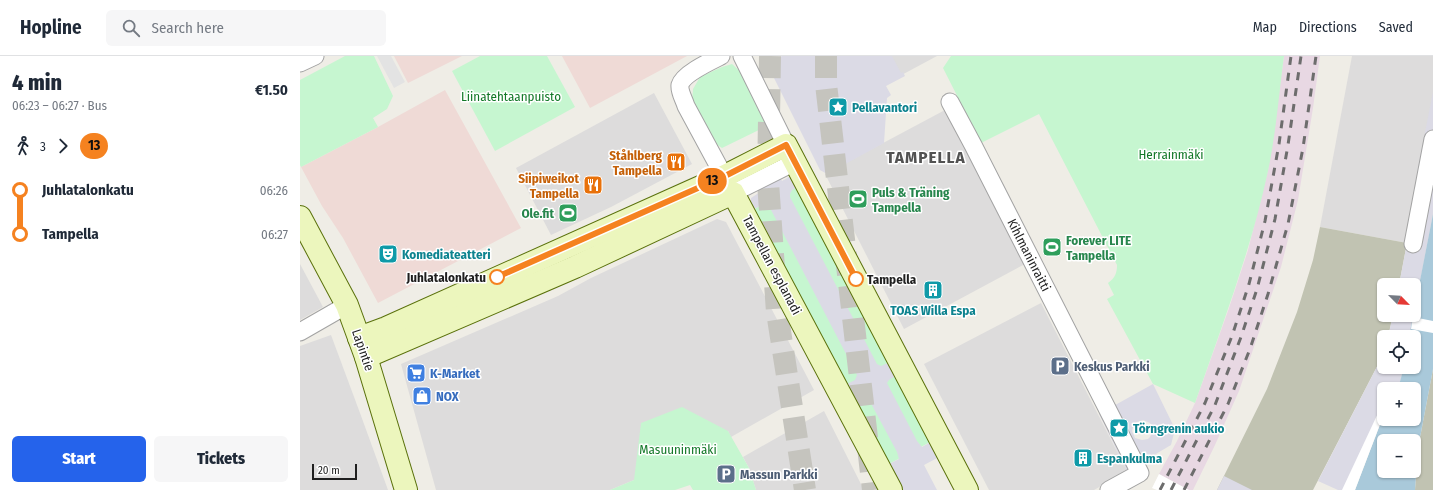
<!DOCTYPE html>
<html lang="en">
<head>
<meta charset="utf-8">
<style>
  body { margin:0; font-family:"Fira Sans Condensed",sans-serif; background:#f6f6f7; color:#1f2937; height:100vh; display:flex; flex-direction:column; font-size:15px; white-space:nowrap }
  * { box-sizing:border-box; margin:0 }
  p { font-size:13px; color:#747a83 }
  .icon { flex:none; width:22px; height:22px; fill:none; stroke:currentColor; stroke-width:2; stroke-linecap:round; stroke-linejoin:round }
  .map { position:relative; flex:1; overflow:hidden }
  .panel { display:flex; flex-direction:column; background:#fff; width:300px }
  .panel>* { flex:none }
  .badge { padding:0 8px; border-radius:13px; font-size:14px; line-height:26px }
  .needle { width:26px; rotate:114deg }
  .fabs { position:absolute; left:1077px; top:222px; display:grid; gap:8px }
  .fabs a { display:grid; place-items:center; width:44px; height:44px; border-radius:6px; background:#fff; box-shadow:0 1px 3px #0004; font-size:20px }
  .scale { position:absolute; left:12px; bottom:10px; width:45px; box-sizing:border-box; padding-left:4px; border:2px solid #1f1f1f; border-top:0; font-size:11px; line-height:14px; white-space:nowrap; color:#1f1f1f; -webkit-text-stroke:3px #fff; paint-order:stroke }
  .map>.badge { position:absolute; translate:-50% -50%; box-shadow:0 0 0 2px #fff }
  .legs { display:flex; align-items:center; gap:6px; height:44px; padding:0 12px; font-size:13px }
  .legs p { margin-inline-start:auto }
  .head { display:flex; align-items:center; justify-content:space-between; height:68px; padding:0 12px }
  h1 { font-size:22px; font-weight:800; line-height:30px }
  .action { display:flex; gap:8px; margin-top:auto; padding:8px 12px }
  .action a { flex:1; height:46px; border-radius:6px; background:#2563eb; color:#fff; font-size:16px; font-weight:800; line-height:46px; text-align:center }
  .action a+a { background:#f6f6f7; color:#1f2937 }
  ul { padding:0 12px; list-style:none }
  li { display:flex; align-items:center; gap:14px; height:44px; font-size:15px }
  li i { display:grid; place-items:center; width:6px; height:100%; margin:0 5px; background:currentColor }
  li i::after { content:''; width:10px; height:10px; margin:-5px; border:3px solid; border-radius:50%; background:#fff }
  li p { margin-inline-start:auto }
  li:first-child i { background:linear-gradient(#0000 50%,currentColor 0) }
  li:last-child i { background:linear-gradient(currentColor 50%,#0000 0) }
  header { display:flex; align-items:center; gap:24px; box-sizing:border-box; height:56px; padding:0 20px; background:#fff; border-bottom:1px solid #e0e1e3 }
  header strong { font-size:19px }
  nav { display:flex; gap:22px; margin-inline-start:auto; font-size:14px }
  .search { width:280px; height:36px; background:#f6f6f7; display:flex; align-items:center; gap:10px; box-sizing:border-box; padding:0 14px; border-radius:6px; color:#747a83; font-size:15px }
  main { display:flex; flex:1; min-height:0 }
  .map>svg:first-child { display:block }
  .residential { fill:#dddcdc }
  .commercial { fill:#efdad6 }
  .industrial { fill:#e8d8e3 }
  .construction { fill:#c1c3b2 }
  .park { fill:#c6f6d0 }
  .parking { fill:#e3e3e3 }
  .plaza { fill:#dbdae5; fill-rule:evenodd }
  .water { fill:#a9c9da; fill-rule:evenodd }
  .pier { fill:#fff }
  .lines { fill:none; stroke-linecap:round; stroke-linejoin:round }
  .highway-tunnel { stroke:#c5c4be; stroke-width:22; stroke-dasharray:22 11; stroke-linecap:butt }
  .street-casing { stroke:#a3a3a3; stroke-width:19 }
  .secondary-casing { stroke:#5a710b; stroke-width:24 }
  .street { stroke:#fff; stroke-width:17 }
  .secondary { stroke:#ecf6bd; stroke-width:22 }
  .rail { stroke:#6d6d6d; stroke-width:3; stroke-dasharray:8 8; stroke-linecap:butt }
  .line-1-casing { stroke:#fff; stroke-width:9 }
  .line-1 { stroke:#f58220; stroke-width:6 }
  .stop-1-dot { fill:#fff; stroke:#f58220; stroke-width:2 }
  .labels { text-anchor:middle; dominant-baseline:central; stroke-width:3; stroke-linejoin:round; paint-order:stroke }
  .park-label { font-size:13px; fill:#127827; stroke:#fff }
  .culture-label { font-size:13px; font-weight:bold; fill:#0d838f; stroke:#fff; text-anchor:start }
  .food-label { font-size:13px; font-weight:bold; fill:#c56008; stroke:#fff; text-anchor:end }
  .leisure-label { font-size:13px; font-weight:bold; fill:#27864d; stroke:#fff; text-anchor:start }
  .street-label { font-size:13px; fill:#1f1f1f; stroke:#fff }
  .stop-label { font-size:13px; font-weight:bold; fill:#1f1f1f; stroke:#fff; text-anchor:end }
  .service-label { font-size:13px; font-weight:bold; fill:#4e5e75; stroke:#fff; text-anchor:start }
  .shop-label { font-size:13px; font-weight:bold; fill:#366cbe; stroke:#fff; text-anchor:start }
  .district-label { font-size:17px; font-weight:bold; letter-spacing:1px; fill:#525252; stroke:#fff }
</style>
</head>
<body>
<header>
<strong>Hopline</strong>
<div class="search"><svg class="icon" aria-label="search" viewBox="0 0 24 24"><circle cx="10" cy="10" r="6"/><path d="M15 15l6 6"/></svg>Search here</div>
<nav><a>Map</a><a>Directions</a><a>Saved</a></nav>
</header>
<main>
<section class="panel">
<div class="head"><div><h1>4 min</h1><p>06:23 – 06:27 · Bus</p></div><b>€1.50</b></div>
<div class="legs"><svg class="icon" aria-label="walk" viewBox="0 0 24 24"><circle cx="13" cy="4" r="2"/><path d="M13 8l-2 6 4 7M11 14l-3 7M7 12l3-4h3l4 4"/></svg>3<svg class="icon" aria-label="forward" viewBox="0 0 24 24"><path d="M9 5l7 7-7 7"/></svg><b class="badge" style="background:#f58220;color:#111">13</b></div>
<ul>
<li><i style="color:#f58220"></i><b>Juhlatalonkatu</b><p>06:26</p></li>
<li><i style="color:#f58220"></i><b>Tampella</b><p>06:27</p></li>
</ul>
<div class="action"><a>Start</a><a>Tickets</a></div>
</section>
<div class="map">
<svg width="1133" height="434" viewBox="0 0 1133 434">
  <rect width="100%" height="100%" fill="#efede6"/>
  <g class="residential">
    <polygon points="584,0 637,0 596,22"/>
    <polygon points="1052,0 1133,0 1133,51 1107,187 1020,171"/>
    <polygon points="354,37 392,108 311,151 251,179 216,112"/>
    <polygon points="645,54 725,208 604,273 525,118"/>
    <polygon points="417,163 426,166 514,334 431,381 428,375 334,424 310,434 136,434 101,308 258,240 291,222"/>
    <polygon points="0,208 23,251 0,264"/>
    <polygon points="741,247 827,415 794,434 689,434 624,308"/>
    <polygon points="31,279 60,357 88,434 0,434 0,290"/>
    <polygon points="524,355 564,434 456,434 449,412 443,401"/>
  </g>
  <g class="commercial">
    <polygon points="94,0 162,0 108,27"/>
    <polygon points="262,0 387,0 290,52"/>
    <polygon points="145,34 221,172 78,247 43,182 22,150 1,111 78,71"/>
  </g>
  <polygon class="industrial" points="984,0 1020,0 1013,52 998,144 981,211 939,335 915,389 893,434 889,434 859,418 877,385 895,347 929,252 948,194 968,114"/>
  <g class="construction">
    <polygon points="1020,171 1107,187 1099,229 1084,229 1084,259 1093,259 1088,281 1084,281 1084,297 1013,434 917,434 967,333 997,256 1013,204"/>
    <polygon points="1133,313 1133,434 1115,434 1118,392"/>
  </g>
  <g class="park">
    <polygon points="45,0 74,0 93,40 87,53 73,62 78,71 1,111 0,109 0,24"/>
    <polygon points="180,0 247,0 275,51 195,95 152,15"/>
    <path d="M651,0H984C979,37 976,78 968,115C951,194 922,270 895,347L853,328L807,243L814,239L808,227C815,222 817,217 817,209L739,58L681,87L643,12Z"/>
    <polygon points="432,8 443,18 464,60 465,71 422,92 416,88 392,47 393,33 400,21 422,11"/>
    <polygon points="501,129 634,384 587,409 454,153"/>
    <polygon points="382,351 428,375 449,412 456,434 393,434 390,429 375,434 310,434 334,424 341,367"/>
  </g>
  <g class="parking">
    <polygon points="77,0 91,0 105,26 94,32"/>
    <polygon points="392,121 394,127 327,157 325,152"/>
  </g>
  <g class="plaza">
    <polygon points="482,0 592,0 601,17 603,16 605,20 586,30 591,39 587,42 584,87 527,118 520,114 467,8"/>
    <polygon points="1133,36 1133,158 1114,257 1114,229 1099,229 1107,187 1118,112"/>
    <polygon points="492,119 501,129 492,134 490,138 490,141 577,308 581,310 592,305 599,318 589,324 587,327 617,385 622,391 634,384 641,400 624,409 637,434 602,434 587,409 599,403 597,396 567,340 562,338 552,343 545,329 555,324 557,319 470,152 462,149 454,153 451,147 451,142 460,136 458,132 480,121 482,125"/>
    <polygon points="1093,259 1114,259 1109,281 1088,281"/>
    <polygon points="1084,297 1084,311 1104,311 1099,331 1098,333 1084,333 1084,358 1051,434 1038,434 1018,425"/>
    <path d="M853,328L875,373L871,389L827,415L799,358ZM843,364L850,367L853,374L850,381L848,383L842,384L835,382L832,375L833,371L837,366Z"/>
    <polygon points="924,420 952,434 917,434"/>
  </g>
  <path class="water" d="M1133,158V313L1118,392L1115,434H1055L1084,358V363H1114V333H1098L1104,311H1114V281H1109ZM1084,385H1114V415H1084Z"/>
  <g class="pier">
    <polygon points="1113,261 1133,265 1133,277 1111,273"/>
    <polygon points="1079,355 1084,358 1055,434 1042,434"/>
    <polygon points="859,418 885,432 889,434 857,434 852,432"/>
  </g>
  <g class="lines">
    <g class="highway-tunnel">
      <polyline points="470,0 468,126 477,256 505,434"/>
      <polyline points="526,0 526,28 573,434"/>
    </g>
    <defs>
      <g id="street">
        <path d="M421,0C411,5 383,18 380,29C379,36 384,43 386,50L433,137L495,106"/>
        <polyline points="442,0 486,89"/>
        <polyline points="0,7 15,0"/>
        <polyline points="650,46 673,89 840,417 809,434"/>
        <polyline points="1113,188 1133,83"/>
        <polyline points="0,276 47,249"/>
      </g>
      <g id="secondary">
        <polyline points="0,161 47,249 66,301 106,434"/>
        <polyline points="59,282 86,272 425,120 486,89 667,434"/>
        <polyline points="66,301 275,211 433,137 591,434"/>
      </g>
    </defs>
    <use href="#street" class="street-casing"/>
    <use href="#secondary" class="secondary-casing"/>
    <use href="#street" class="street"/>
    <use href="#secondary" class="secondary"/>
    <g class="rail">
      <polyline points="860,434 905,347 932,280 949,228 965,165 979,88 991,0"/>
      <polyline points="871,434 915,349 941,281 957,233 975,163 988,89 1001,0"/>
      <polyline points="884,434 928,348 950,293 968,238 988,168 1003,92 1016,0"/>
    </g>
  </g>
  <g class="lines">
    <defs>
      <polyline id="line-1" points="197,221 425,120 486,89 556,223"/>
    </defs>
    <use href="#line-1" class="line-1-casing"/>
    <use href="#line-1" class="line-1"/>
  </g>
  <defs>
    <symbol id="sight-square" viewBox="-11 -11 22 22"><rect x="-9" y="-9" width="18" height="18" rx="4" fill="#0f9aa8" stroke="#fff"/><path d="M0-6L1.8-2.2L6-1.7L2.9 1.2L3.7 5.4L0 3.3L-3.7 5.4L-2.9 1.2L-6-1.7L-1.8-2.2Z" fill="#fff"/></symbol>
    <symbol id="restaurant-square" viewBox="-11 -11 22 22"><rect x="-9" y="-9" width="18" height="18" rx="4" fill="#e8710a" stroke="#fff"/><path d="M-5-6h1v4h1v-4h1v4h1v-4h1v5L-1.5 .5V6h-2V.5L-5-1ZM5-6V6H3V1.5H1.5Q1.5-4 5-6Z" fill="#fff"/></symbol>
    <symbol id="stadium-square" viewBox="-11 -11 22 22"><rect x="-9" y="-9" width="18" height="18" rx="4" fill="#2e9e5b" stroke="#fff"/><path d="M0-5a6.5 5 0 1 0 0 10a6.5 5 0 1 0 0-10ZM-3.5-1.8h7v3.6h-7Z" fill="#fff"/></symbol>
    <symbol id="theatre-square" viewBox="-11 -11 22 22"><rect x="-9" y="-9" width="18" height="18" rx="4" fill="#0f9aa8" stroke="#fff"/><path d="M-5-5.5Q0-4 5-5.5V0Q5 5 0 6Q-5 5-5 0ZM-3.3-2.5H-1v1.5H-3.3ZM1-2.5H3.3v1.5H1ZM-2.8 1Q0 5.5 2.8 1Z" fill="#fff"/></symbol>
    <symbol id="building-square" viewBox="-11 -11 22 22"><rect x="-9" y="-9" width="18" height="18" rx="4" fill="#0f9aa8" stroke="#fff"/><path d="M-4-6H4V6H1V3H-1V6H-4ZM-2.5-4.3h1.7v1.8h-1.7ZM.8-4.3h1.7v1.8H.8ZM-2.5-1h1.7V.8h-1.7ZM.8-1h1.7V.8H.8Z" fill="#fff"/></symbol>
    <symbol id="parking-square" viewBox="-11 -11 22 22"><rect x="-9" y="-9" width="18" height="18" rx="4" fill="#5c6f8a" stroke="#fff"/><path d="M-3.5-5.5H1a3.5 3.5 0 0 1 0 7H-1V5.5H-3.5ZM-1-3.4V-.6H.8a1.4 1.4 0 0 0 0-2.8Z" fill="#fff"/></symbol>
    <symbol id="supermarket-square" viewBox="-11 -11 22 22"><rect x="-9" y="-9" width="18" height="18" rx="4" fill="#3f7fe0" stroke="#fff"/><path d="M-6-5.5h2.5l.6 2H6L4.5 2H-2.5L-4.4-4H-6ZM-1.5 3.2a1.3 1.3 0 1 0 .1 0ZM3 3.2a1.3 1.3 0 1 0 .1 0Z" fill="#fff"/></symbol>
    <symbol id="shop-square" viewBox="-11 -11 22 22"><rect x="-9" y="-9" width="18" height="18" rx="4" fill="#3f7fe0" stroke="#fff"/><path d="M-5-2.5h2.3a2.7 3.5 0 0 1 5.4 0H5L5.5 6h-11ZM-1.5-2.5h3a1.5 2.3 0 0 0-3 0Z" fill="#fff"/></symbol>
  </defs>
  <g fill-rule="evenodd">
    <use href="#sight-square" x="527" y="40" width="22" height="22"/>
    <use href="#restaurant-square" x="365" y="95" width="22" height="22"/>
    <use href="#restaurant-square" x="282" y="118" width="22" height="22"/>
    <use href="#stadium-square" x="547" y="132" width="22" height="22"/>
    <use href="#stadium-square" x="257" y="146" width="22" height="22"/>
    <use href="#stadium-square" x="741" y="180" width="22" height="22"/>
    <use href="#theatre-square" x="77" y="187" width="22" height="22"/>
    <use href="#building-square" x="622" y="223" width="22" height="22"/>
    <use href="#parking-square" x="749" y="299" width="22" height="22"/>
    <use href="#supermarket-square" x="105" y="306" width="22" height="22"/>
    <use href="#shop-square" x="111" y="329" width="22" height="22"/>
    <use href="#sight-square" x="808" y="361" width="22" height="22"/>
    <use href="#building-square" x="772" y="391" width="22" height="22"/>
    <use href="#parking-square" x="415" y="407" width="22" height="22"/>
  </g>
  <g class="stop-1-dot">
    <circle cx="197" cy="221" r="7"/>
    <circle cx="556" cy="223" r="7"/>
  </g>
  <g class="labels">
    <g class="park-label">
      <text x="211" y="40">Liinatehtaanpuisto</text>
      <text x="871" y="98">Herrainmäki</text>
      <text x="378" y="393">Masuuninmäki</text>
    </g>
    <g class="culture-label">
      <text x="552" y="51">Pellavantori</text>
      <text x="102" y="198">Komediateatteri</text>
      <text x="633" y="254" text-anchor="middle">TOAS Willa Espa</text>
      <text x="833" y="372">Törngrenin aukio</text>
      <text x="797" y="402">Espankulma</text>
    </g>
    <g class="food-label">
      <text x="362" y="99">Ståhlberg<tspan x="362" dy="15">Tampella</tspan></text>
      <text x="279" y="122">Siipiweikot<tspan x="279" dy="15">Tampella</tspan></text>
    </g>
    <g class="leisure-label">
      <text x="572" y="136">Puls &amp; Träning<tspan x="572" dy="15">Tampella</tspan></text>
      <text x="254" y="157" text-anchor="end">Ole.fit</text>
      <text x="766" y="184">Forever LITE<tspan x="766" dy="15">Tampella</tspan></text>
    </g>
    <g class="street-label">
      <text transform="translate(729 199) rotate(63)">Kihlmaninraitti</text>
      <text transform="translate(472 209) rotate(62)">Tampellan esplanadi</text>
      <text transform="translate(63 294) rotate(71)">Lapintie</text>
    </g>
    <g class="stop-label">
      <text x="186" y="221">Juhlatalonkatu</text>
      <text x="567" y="223" text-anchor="start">Tampella</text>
    </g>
    <g class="service-label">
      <text x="774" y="310">Keskus Parkki</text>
      <text x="440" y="418">Massun Parkki</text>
    </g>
    <g class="shop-label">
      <text x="130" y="317">K-Market</text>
      <text x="136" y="340">NOX</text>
    </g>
    <g class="district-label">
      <text x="626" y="101">TAMPELLA</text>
    </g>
  </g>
</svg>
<div class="fabs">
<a><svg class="needle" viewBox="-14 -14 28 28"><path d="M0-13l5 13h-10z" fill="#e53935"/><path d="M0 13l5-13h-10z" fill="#747a83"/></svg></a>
<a><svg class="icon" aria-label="locate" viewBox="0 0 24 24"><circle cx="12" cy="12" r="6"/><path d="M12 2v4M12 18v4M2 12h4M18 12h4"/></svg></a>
<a>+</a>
<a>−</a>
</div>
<div class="scale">20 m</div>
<b class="badge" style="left:412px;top:125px;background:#f58220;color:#111">13</b>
</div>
</main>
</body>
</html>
